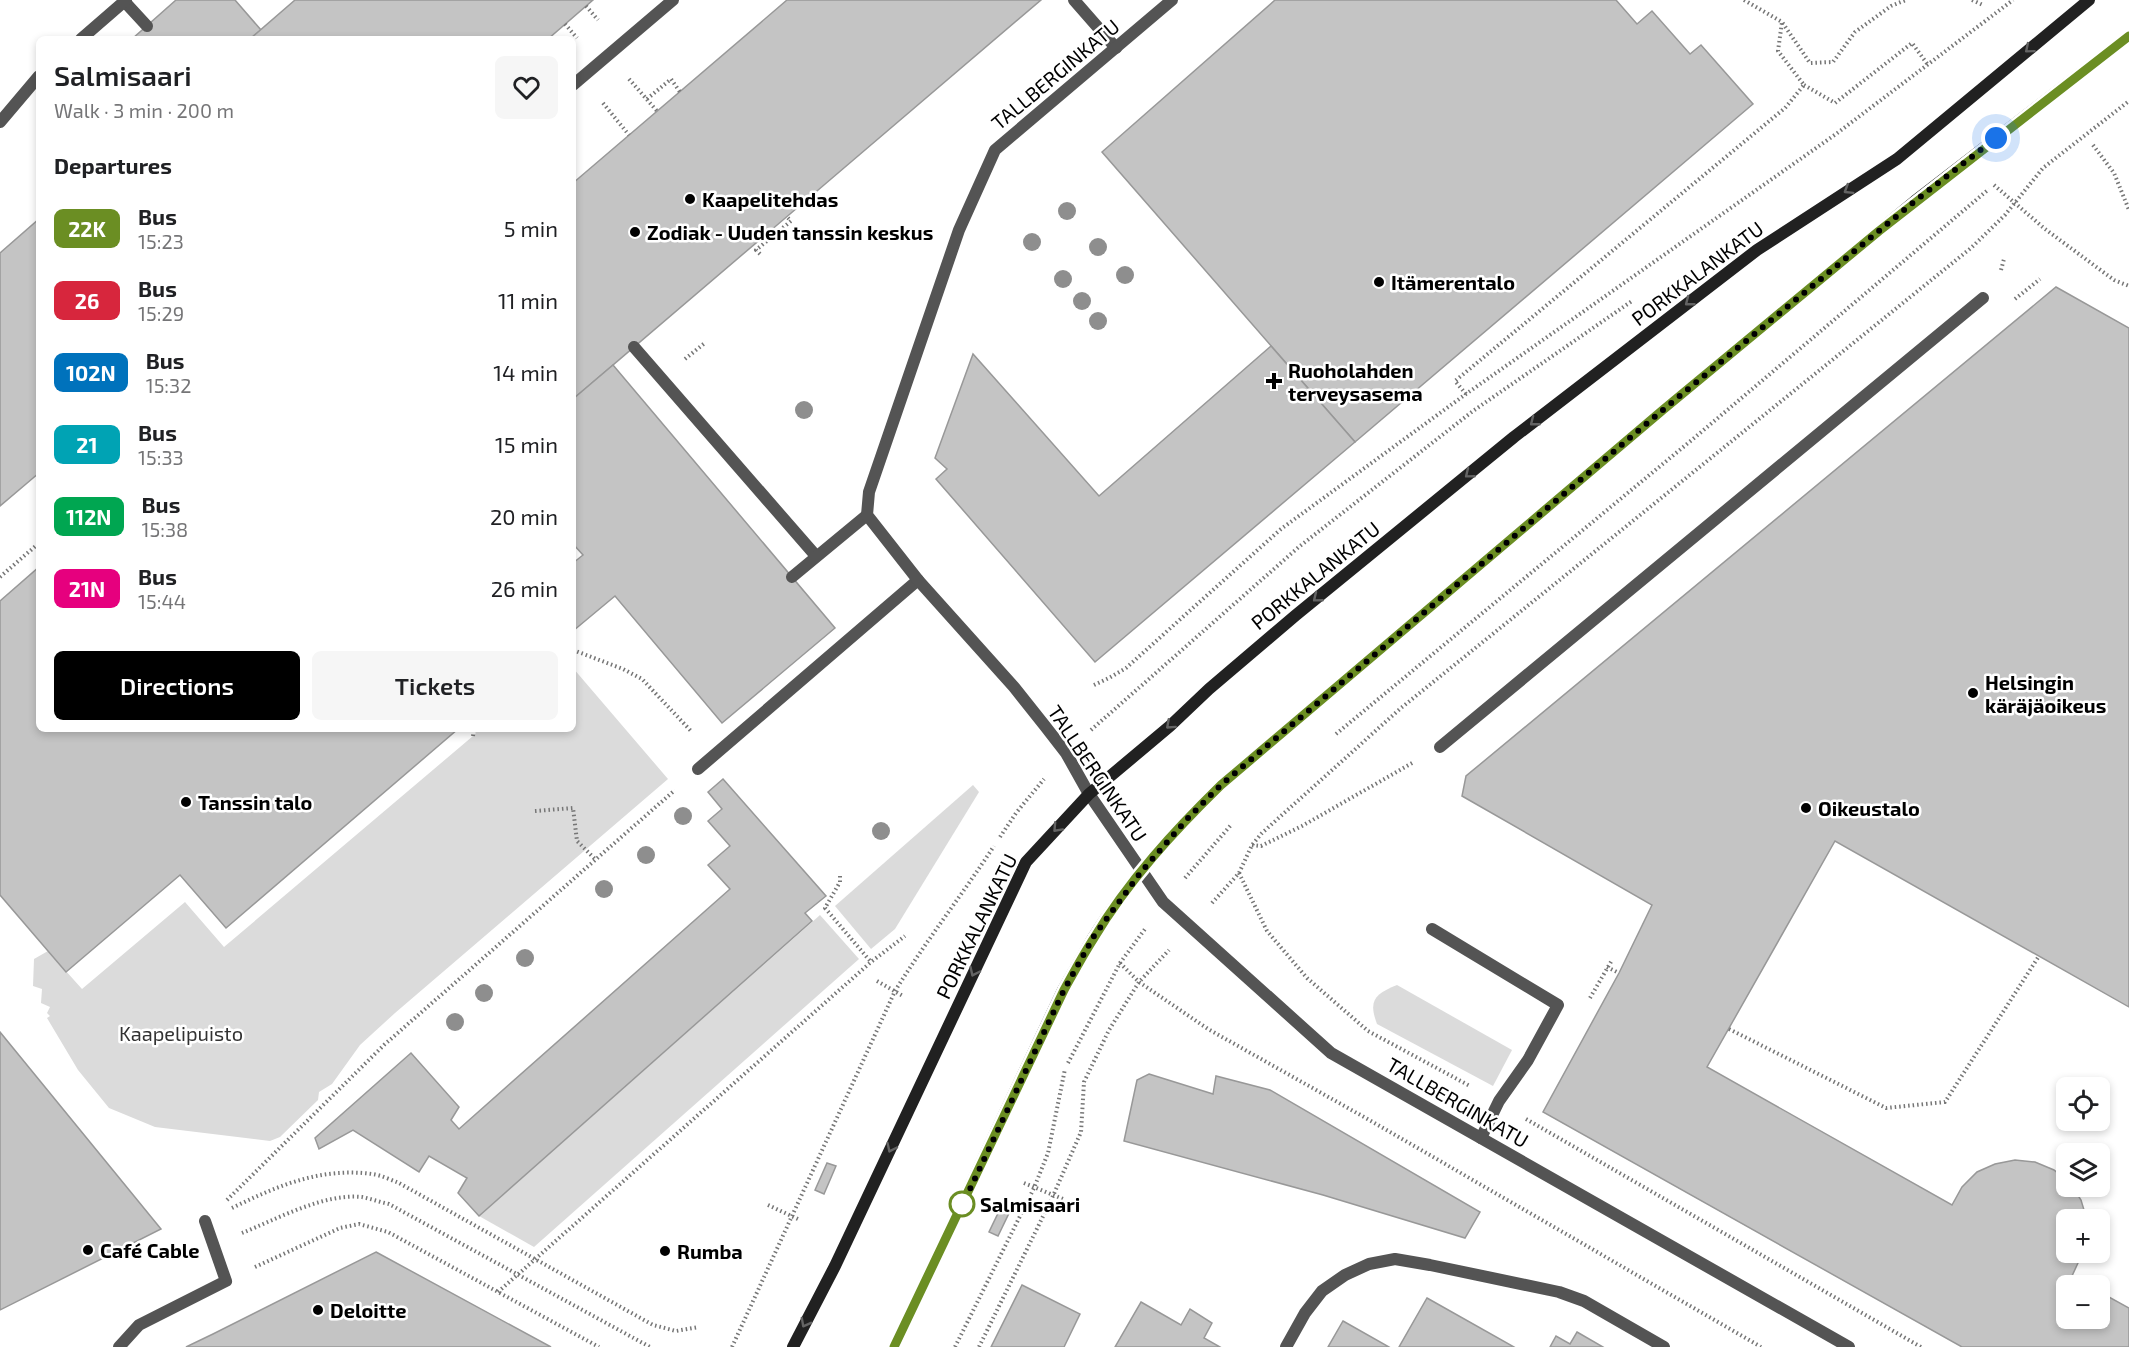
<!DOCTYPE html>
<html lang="en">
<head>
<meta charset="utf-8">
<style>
  body { margin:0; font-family:"Exo 2",sans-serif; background:#f6f6f6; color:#202124; height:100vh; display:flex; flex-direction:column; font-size:22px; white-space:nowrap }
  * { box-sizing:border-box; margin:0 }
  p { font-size:20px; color:#757577 }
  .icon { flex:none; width:33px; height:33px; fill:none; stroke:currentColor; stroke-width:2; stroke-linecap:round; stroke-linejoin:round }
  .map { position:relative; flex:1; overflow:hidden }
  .panel { position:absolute; left:36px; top:36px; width:540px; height:696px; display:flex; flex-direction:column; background:#fff; border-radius:9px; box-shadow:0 3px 9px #0003 }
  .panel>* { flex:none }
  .badge { padding:0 12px; border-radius:9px; font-size:21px; line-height:39px }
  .buttons { position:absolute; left:2056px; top:1077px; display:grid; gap:12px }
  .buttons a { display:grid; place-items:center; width:54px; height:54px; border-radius:9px; background:#fff; box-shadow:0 3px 9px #0003; font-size:30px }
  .you { position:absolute; width:30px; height:30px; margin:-15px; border:4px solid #fff; border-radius:50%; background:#1a73e8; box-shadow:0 0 0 9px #1a73e833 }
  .map>.badge { position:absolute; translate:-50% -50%; box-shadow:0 0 0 3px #fff }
  h2 { padding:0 18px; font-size:22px; line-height:54px }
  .round { display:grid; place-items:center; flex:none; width:63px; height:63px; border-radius:9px; background:#f6f6f6 }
  .overview { display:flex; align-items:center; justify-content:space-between; height:102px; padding:0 18px }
  h1 { font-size:28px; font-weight:600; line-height:45px }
  .action { display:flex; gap:12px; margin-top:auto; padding:12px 18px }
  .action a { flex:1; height:69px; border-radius:9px; background:#000; color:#fff; font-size:24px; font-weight:600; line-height:69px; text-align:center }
  .action a+a { background:#f6f6f6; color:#202124 }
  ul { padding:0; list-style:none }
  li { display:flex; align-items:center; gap:18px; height:72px; padding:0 18px }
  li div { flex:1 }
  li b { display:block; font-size:22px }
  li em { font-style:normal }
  li .badge { min-width:66px; font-weight:700; text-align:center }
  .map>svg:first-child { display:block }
  .green { fill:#dbdbdb }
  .pier { fill:#fff }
  .building { fill:#c4c4c4; stroke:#989898; stroke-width:1.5 }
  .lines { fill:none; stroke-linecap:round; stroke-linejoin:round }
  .path { stroke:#767676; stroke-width:4; stroke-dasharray:1.5 3; stroke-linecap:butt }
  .lane { stroke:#545454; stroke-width:12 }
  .street { stroke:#545454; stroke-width:12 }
  .secondary { stroke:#212121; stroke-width:12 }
  .tree { fill:#8e8e8e }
  .oneway { stroke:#646464 }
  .line-casing { stroke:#fff; stroke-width:14 }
  .line { stroke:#6b8e23; stroke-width:9 }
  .walk { stroke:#000; stroke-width:6; stroke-dasharray:0 10.8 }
  .poi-dot { fill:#000; stroke:#fff; stroke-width:2 }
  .stop-dot { fill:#fff; stroke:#6b8e23; stroke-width:3 }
  .labels { text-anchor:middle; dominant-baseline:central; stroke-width:5; stroke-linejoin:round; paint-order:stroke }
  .street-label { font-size:20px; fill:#000; stroke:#fff }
  .poi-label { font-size:20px; font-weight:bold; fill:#000; stroke:#fff; text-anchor:start }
  .park-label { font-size:20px; fill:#323232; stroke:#fff }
  .stop-label { font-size:20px; font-weight:bold; fill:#000; stroke:#fff; text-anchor:start }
</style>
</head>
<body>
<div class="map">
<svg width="2129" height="1347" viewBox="0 0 2129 1347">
  <rect width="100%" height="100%" fill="#fff"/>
  <g class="green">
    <polygon points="573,668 668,779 395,1013 360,1045 332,1084 319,1092 318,1100 280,1137 270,1141 155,1127 109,1108 78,1070 47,1018 50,1016 47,1013 50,1007 41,1003 42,989 33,986 34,959 48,951 82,989 185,902 224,947 473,736 476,733 472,729 573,729"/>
    <polygon points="973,785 979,792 895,929 871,949 835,906"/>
    <polygon points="820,915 859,959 534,1247 479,1216"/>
    <path d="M1397,985L1512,1050L1493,1086L1377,1024C1368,1000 1375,994 1397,985Z"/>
  </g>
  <polygon class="pier" points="2087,0 2129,0 2129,54 2127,52"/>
  <g class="building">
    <polygon points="176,0 235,0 261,30 250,39 132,39"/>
    <polygon points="295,0 593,0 548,39 250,39"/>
    <polygon points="787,0 1041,0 573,399 573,183"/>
    <polygon points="1275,0 1616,0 1637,24 1652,11 1690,54 1701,45 1753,104 1355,442 1102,152"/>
    <polygon points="39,219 39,473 0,506 0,253"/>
    <polygon points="2056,287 2129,328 2129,1007 1835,841 1707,1067 1952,1205 1962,1187 1977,1172 1995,1164 2015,1160 2035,1162 2054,1170 2067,1181 2067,1186 2072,1186 2081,1200 2087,1220 2067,1220 2067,1252 2083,1252 2072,1276 2088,1286 2067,1286 2067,1318 2100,1318 2100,1292 2129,1308 2129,1347 1962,1347 1543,1112 1619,973 1652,905 1462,796 1466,776"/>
    <polygon points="1271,346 1355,442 1095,662 936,479 947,469 935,458 973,354 1099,496"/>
    <polygon points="613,365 835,628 722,723 615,596 573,631 573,563 583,555 573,544 573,399"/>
    <polygon points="39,567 39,729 458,729 226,928 180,875 66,972 0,895 0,601"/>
    <polygon points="723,779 826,896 805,913 812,921 479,1216 458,1193 467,1178 429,1156 419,1172 353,1130 319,1149 315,1138 411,1053 459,1107 451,1120 459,1129 730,889 708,865 730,846 708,821 722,809 708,792"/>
    <polygon points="0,1032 161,1229 0,1310"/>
    <polygon points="1149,1074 1213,1094 1216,1076 1270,1090 1480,1212 1465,1238 1323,1195 1124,1141 1137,1080"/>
    <polygon points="827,1163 836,1166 824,1194 815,1190"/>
    <polygon points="1002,1205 1011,1209 998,1236 989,1232"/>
    <polygon points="376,1252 551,1347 186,1347 213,1334"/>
    <polygon points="1022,1285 1080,1314 1064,1347 991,1347"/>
    <polygon points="1427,1298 1514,1347 1399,1347"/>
    <polygon points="1141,1302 1181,1325 1190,1309 1212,1323 1204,1338 1220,1347 1115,1347"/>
    <polygon points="1343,1321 1389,1347 1328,1347"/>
    <polygon points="1577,1332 1603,1347 1550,1347 1556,1336 1570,1344"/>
  </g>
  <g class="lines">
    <g class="path">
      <polyline points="1744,0 1782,22 1810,63 1833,62 1855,32 1891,6 1906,0"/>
      <polyline points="1972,0 1983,5"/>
      <polyline points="586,6 598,20"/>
      <polyline points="565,24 577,38"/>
      <polyline points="629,79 657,111"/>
      <polyline points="1804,85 1835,103 1912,43 1928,65"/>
      <polyline points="647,99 671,79 680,92"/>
      <polyline points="603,103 629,135"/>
      <polyline points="2093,145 2114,173 2129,210"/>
      <polyline points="1994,185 2045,229 2114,280 2129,286"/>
      <polyline points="760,254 756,250 791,221 787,217"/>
      <polyline points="2001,270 2004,259"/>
      <polyline points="2015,299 2040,279"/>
      <polyline points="685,359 706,342"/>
      <polyline points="1466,394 1455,381 1785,108 1804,85 1778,51 1782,22"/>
      <polyline points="0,577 39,543"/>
      <polyline points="573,650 623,669 642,679 691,731"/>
      <polyline points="1094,685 1109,678 1126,668 1281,529 1466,394 1836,134 2013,0"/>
      <polyline points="1091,730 1300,546 1473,411 1632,301"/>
      <polyline points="1336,734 1693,439 1989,189"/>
      <polyline points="473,736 474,729"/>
      <polyline points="535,811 573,808 577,841 595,859"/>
      <polyline points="1000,837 1016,813 1044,779"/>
      <polyline points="1252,845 1261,846 1302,826 1414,762"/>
      <polyline points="1239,873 1267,931 1307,978 1368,1031 1470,1086"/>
      <polyline points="840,876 840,882 825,908 871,962"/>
      <polyline points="1185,878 1231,825"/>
      <polyline points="1212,903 1239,873 1252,845 1262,833 1401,708 1971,248 2005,215 2043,168 2129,101"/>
      <polyline points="1120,963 1139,982 1208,1029 1371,1121 1761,1347"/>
      <polyline points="1607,967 1619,973"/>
      <polyline points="877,981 903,996"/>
      <polyline points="1590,998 1612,960"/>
      <polyline points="1729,1029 1886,1108 1945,1102 2039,956"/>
      <polyline points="1068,1063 1120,963 1145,929"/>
      <polyline points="1526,1119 1921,1347"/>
      <polyline points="1024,1183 1063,1199"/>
      <polyline points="227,1200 384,1045 675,790"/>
      <polyline points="768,1205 800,1220"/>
      <path d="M232,1208C277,1186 321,1167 372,1174C381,1175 391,1180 399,1183L653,1325L676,1331L699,1327"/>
      <path d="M242,1233C277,1219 324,1193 362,1197C371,1199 380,1202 389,1204L650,1347"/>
      <polyline points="255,1267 340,1228 359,1224 388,1232 599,1347"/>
      <polyline points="498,1292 871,962 905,936"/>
      <path d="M732,1347L895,991C926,941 962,895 994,846"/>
      <polyline points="955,1347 1034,1188 1048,1153 1065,1069"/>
      <polyline points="979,1347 1053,1196 1081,1132 1084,1082 1109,1030 1139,982 1169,950"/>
    </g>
    <g class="lane">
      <polyline points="123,0 147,26"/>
      <polyline points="1074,0 1116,48"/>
      <polyline points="573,85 673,0"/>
      <polyline points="634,347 816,556"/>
      <polyline points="792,577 867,515"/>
      <polyline points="1440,747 1983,298"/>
      <polyline points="698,769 918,580"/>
      <polyline points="1432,929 1558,1005 1528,1060 1499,1101 1481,1138"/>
      <polyline points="119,1347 139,1325 226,1281 205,1221"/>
      <polyline points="1286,1347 1305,1313 1322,1291 1345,1275 1369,1264 1395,1259 1430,1265 1559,1292 1584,1301 1664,1347"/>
    </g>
    <g class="street">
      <polyline points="1172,0 995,150 959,230 869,492 867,515 918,580 1014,687 1045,726 1066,753 1089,794 1163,902 1331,1053 1849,1347"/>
      <polyline points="81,39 126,0"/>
      <polyline points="0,122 39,76"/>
    </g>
    <g class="secondary">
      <polyline points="793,1347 835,1266 1026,862 1089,794 1170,726 1209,689 1296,615 1514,437 1757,250 1897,159 2089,0"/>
      <path d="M894,1347L1063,990C1073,973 1083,955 1093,938C1128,881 1174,831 1221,785L1664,409L1915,201L2129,36"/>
    </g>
  </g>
  <g class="tree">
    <circle cx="1067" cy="211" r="9"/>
    <circle cx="1032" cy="242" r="9"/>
    <circle cx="1098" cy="247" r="9"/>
    <circle cx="1125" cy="275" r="9"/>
    <circle cx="1063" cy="279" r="9"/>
    <circle cx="1082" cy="301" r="9"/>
    <circle cx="1098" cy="321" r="9"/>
    <circle cx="804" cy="410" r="9"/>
    <circle cx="683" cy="816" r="9"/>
    <circle cx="881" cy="831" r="9"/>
    <circle cx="646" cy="855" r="9"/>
    <circle cx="604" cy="889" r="9"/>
    <circle cx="525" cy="958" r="9"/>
    <circle cx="484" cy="993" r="9"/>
    <circle cx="455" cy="1022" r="9"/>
  </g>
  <defs><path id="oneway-chevron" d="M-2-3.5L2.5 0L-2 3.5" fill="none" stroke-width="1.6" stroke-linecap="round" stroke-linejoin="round" transform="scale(1.5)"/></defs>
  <g class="oneway">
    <use href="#oneway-chevron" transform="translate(2029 49) rotate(140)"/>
    <use href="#oneway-chevron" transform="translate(1848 190) rotate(148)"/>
    <use href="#oneway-chevron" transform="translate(1689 302) rotate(142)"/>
    <use href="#oneway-chevron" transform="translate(1534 422) rotate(142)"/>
    <use href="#oneway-chevron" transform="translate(1469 474) rotate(141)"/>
    <use href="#oneway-chevron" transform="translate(1317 598) rotate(141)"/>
    <use href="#oneway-chevron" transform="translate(1170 725) rotate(138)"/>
    <use href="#oneway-chevron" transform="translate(1057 828) rotate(133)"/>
    <use href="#oneway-chevron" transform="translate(974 972) rotate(115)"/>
    <use href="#oneway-chevron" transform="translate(891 1148) rotate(115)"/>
    <use href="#oneway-chevron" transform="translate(805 1323) rotate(118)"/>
  </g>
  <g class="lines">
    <defs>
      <path id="line" d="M894,1347L1064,990C1074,972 1083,955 1094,938C1128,881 1174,831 1221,785L1664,409L1879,231L2129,36"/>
    </defs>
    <use href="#line" class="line-casing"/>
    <use href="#line" class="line"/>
    <polyline class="walk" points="962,1204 962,1206 1064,990 1094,936 1141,872 1189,817 1221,785 1664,409 1915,201 1996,138"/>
  </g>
  <g class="poi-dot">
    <circle cx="690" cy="199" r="6"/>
    <circle cx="635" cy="232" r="6"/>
    <circle cx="1379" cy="282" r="6"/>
    <path d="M1271 372h6v6h6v6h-6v6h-6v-6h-6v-6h6z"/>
    <circle cx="1973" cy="693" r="6"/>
    <circle cx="186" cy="802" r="6"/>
    <circle cx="1806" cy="808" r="6"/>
    <circle cx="88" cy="1250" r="6"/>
    <circle cx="665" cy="1251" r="6"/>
    <circle cx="318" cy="1310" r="6"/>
  </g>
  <circle class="stop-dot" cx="962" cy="1204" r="12"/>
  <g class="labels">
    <g class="street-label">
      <text transform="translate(1055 74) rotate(-40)">TALLBERGINKATU</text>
      <text transform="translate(1697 273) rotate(-37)">PORKKALANKATU</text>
      <text transform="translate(1315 575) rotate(-39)">PORKKALANKATU</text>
      <text transform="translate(1098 773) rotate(56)">TALLBERGINKATU</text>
      <text transform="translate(976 926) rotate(-64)">PORKKALANKATU</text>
      <text transform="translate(1458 1102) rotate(30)">TALLBERGINKATU</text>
    </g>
    <g class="poi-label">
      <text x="702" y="199">Kaapelitehdas</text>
      <text x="647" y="232">Zodiak - Uuden tanssin keskus</text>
      <text x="1391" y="282">Itämerentalo</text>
      <text x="1288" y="370">Ruoholahden<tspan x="1288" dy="23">terveysasema</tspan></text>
      <text x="1985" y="682">Helsingin<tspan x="1985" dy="23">käräjäoikeus</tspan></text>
      <text x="198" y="802">Tanssin talo</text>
      <text x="1818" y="808">Oikeustalo</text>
      <text x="100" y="1250">Café Cable</text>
      <text x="677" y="1251">Rumba</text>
      <text x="330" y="1310">Deloitte</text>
    </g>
    <g class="park-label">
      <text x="181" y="1033">Kaapelipuisto</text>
    </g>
    <g class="stop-label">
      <text x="980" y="1204">Salmisaari</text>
    </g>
  </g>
</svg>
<div class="buttons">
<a><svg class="icon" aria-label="locate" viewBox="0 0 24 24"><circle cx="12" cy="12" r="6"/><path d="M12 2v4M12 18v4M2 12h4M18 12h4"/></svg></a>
<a><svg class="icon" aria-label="layers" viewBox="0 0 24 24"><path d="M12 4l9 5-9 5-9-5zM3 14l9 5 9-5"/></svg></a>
<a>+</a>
<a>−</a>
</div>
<div class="you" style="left:1996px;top:138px"></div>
<section class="panel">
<div class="overview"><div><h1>Salmisaari</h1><p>Walk · 3 min · 200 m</p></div><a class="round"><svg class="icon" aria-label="heart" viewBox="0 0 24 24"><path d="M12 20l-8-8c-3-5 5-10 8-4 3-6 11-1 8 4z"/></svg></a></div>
<h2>Departures</h2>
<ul>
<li><span class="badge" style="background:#6b8e23;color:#fff">22K</span><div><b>Bus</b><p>15:23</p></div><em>5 min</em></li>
<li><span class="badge" style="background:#d7263d;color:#fff">26</span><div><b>Bus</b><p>15:29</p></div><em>11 min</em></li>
<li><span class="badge" style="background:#0072bc;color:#fff">102N</span><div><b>Bus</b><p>15:32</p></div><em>14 min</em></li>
<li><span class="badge" style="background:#00a3b4;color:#fff">21</span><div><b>Bus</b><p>15:33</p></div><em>15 min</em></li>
<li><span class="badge" style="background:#00a651;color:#fff">112N</span><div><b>Bus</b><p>15:38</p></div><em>20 min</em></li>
<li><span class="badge" style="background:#e6007e;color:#fff">21N</span><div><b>Bus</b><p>15:44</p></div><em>26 min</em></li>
</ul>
<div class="action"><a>Directions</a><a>Tickets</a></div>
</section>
</div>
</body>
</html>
